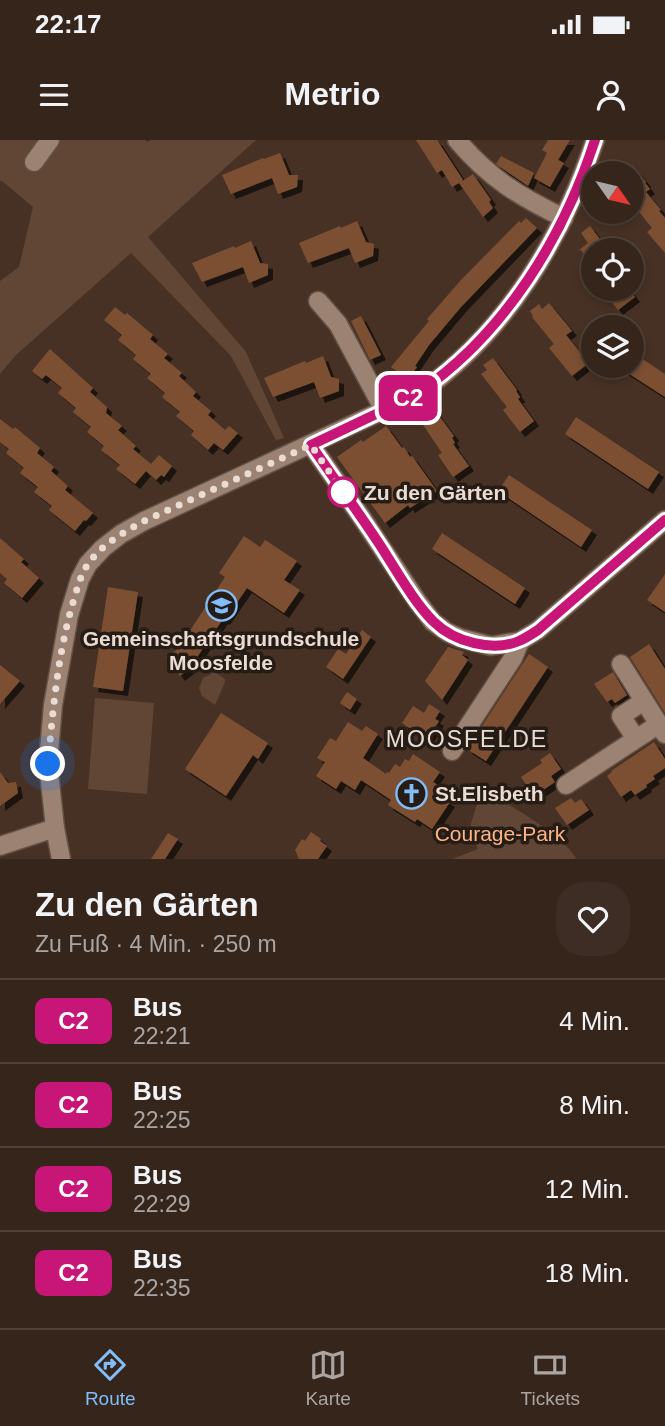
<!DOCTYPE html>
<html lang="de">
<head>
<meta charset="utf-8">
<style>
  body { margin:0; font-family:Helvetica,sans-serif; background:#3d2d24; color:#f1f3f6; height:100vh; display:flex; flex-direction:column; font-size:26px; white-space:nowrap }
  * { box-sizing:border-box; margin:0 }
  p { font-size:23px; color:#aaa5a3 }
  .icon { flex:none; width:38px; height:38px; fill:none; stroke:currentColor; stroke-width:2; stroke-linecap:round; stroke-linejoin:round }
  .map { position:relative; height:719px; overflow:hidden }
  .drawer { display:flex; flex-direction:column; background:#35251b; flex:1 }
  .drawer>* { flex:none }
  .badge { padding:0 14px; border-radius:10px; font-size:24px; line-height:46px }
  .needle { width:46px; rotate:124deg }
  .fabs { position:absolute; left:581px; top:21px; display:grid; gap:14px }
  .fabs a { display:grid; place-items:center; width:63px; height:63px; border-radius:50%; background:#35251b; box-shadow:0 4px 10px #0003,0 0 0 2px #4f423a; font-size:35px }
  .you { position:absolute; width:35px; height:35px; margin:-18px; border:5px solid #fff; border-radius:50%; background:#1a73e8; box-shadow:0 0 0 10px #1a73e833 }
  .map>.badge { position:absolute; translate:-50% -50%; box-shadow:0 0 0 4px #fff }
  .round { display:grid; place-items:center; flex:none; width:74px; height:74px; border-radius:28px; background:#3d2d24 }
  .headline { display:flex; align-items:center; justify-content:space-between; height:119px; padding:0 35px }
  h1 { font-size:33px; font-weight:800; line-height:52px }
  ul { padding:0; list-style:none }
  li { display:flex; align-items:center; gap:21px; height:84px; padding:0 35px; border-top:2px solid #4f423a }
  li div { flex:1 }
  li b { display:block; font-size:26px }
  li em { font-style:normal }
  li .badge { min-width:77px; font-weight:700; text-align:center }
  .status { display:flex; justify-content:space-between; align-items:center; height:49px; padding:0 35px; background:#35251b; direction:ltr }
  .status svg { height:19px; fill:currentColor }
  header { display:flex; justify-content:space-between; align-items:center; height:91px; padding:0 35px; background:#35251b; font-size:32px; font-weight:800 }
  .tab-bar { display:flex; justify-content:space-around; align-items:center; height:98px; border-top:2px solid #4f423a; background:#35251b; font-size:19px; color:#aaa5a3 }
  .tab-bar a { display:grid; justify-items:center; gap:4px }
  .tab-bar .current { color:#81bdfa }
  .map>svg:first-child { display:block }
  .green { fill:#624635 }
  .building { fill:#7d5033; filter:url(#shadow) }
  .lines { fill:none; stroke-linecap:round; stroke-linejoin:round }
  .minor-casing { stroke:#625044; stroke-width:21 }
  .minor { stroke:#9c8273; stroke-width:18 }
  .line-casing { stroke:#fff; stroke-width:16 }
  .line { stroke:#c81578; stroke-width:10 }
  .walk { stroke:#eadcd3; stroke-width:7; stroke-dasharray:0 12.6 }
  .stop-dot { fill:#fff; stroke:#c81578; stroke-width:3.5 }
  .labels { text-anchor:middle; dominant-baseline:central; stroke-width:7; stroke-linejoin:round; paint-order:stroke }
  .stop-label { font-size:21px; font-weight:bold; fill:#eadcd3; stroke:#261c16; text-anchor:start }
  .poi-label { font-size:21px; font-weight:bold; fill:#eadcd3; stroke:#261c16 }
  .park-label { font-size:21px; fill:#fcb386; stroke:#261c16 }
  .neighbourhood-label { font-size:23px; letter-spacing:2px; fill:#eadcd3; stroke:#261c16 }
</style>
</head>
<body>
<div class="status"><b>22:17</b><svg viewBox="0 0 49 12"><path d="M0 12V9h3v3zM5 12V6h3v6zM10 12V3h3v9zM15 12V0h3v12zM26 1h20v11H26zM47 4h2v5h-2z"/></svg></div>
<header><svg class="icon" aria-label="menu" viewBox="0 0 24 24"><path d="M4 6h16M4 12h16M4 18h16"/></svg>Metrio<svg class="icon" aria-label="person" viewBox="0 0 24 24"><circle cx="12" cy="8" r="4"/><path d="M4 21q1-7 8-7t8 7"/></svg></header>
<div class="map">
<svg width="665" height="719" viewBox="0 0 665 719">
  <defs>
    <filter id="shadow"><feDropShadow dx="5" dy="5" stdDeviation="0" flood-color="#0009"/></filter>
  </defs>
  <rect width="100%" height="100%" fill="#473124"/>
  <g class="green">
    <polygon points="0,0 145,0 147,2 151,0 256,0 148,97 246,212 284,298 276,300 231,216 131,113 16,215 0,234 0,141 19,127 33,67 2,41 0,41"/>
    <polygon points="215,532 225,539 225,542 215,565 202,556 199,548 203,538"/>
    <polygon points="95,558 154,563 147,654 88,649"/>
    <path d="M482,648C505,663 566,696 576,719H452L478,709L469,690Z"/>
  </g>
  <g class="building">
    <polygon points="416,0 437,0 463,40 461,42 473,34 491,60 489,62 493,68 483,77 459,43 452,47 442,30 437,33"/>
    <polygon points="548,0 570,0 558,20 564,23 550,47 534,38 547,13 542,10"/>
    <polygon points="280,13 289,35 298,35 297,47 278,54 272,38 231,54 222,35 263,18 264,19"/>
    <polygon points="501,16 534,33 528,46 496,24"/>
    <polygon points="632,25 646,42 645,43 650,49 646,52 661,70 659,71 665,78 665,113 647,92 652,88 632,63"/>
    <polygon points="526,78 537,88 461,167 429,205 415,226 417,227 408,239 391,227 429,181 427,179 461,140 519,81 521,83"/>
    <polygon points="357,81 366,102 374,104 373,116 355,123 349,108 308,123 299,103 340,86 341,88"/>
    <polygon points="590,86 608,110 593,110 593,127 581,110 579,110 588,103 581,93"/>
    <polygon points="251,101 260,123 268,124 268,135 249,143 243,127 202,142 192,123 234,106 235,108"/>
    <polygon points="602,149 629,149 635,157 618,170"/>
    <polygon points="549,163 572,191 566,195 589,223 572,236 549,208 554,204 532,177 533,176 530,171 539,164 542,169"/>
    <polygon points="115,167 125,175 127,173 153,195 150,199 168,214 164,218 182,233 179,236 196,252 193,256 211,271 208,275 225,290 229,286 238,293 223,310 214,303 208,310 191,295 194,291 176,276 180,272 162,257 165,253 147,238 151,234 133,219 136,215 118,200 122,195 104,180"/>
    <polygon points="361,176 381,215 370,220 351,181"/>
    <polygon points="50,209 93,248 90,252 107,267 106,273 122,286 118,290 136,306 133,309 151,324 159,315 172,326 164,337 161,335 156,340 146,331 135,344 116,329 120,325 101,310 104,306 87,292 91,287 73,272 76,268 58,253 62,248 46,235 42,239 32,231"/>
    <polygon points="632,212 665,234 665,257 617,226 632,226"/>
    <polygon points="323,216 331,237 339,239 339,251 320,258 314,242 273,257 264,238 305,221 306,223"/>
    <polygon points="493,218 517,250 516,251 520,257 518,259 534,281 520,292 503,270 507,267 481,234 487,230 483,225"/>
    <polygon points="434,269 454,296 452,298 455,303 453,304 469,326 453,337 438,315 442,313 419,279"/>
    <polygon points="576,277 659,332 648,349 565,294"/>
    <polygon points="0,279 13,289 15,287 40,308 37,313 54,327 51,331 68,346 65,350 93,373 86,381 84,380 75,391 49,370 52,366 34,352 38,347 20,333 24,328 6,313 9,309 0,302"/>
    <polygon points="386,286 402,308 404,307 410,317 412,316 437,351 410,368 408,365 385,383 337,317 361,300 363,302"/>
    <polygon points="509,335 592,390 581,407 498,351"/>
    <polygon points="442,393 525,448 515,464 432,409"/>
    <polygon points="244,396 260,407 265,400 297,421 284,440 300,450 284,473 247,448 225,480 223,479 189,529 180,536 166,517 178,509 225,437 219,433"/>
    <polygon points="0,398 24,419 21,422 39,438 22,458 4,443 7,439 0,433"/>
    <polygon points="665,434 665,472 647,460"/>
    <polygon points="108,447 138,452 123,551 93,547"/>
    <polygon points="362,490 371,497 343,539 326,527 338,509 346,514"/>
    <polygon points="649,504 665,529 665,573 630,517"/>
    <polygon points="448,507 464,512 462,515 468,520 442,560 425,541"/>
    <polygon points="529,514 548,527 486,621 467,609"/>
    <polygon points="0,525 20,541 0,564"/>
    <polygon points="613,532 627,555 615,563 612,559 607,562 594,544"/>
    <polygon points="347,552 357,559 350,570 340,563"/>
    <polygon points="429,564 440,571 435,579 439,581 429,597 421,593 420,595 402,583 413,566 424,573"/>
    <polygon points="221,573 268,603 258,619 253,615 226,656 185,629"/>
    <polygon points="348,582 362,591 366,586 378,594 363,618 386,634 387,632 389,633 395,624 400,627 405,619 409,621 413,614 440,632 433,642 446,650 442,657 450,662 432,689 417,679 415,682 388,665 391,660 361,640 355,650 341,641 336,649 316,636 325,622 317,618 330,598 336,601"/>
    <polygon points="654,602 665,619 665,628 653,636 655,639 646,645 647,647 635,655 631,650 621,657 607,636 612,632 611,631"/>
    <polygon points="550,613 561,629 551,636 555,642 534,656 521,637 542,623 540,620"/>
    <polygon points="0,632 8,643 16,642 18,653 0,666"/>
    <polygon points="571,658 575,663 581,659 589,670 567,685 555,668"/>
    <polygon points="311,692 321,699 320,701 327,706 318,719 299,719 295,710 302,699 305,701"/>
    <polygon points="168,693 178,699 165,719 151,719"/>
  </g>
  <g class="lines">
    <defs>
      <g id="minor">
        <path d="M457,0C489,38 520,57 564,78"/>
        <polyline points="34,22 50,0"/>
        <polyline points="318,161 338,184 384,270"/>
        <polyline points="311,305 362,378 417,461 433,482 447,492 460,498 491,506 520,501 538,490 665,380"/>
        <polyline points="621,524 665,594"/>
        <polyline points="636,599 621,576 644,561"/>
        <polyline points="452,611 513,518 520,501"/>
        <polyline points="566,645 659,584"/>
        <polyline points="0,706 55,688"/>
        <path d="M61,719L55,688L48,623L53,565L69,475L80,439L88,424L103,408L121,394L144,381L384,270C396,264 410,259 422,251C507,191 563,97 595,0"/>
      </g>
    </defs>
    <use href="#minor" class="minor-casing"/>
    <use href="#minor" class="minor"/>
  </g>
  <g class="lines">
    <defs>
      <path id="line" d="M595,0C564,96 506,192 421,251C413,257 402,261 393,266C366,279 338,292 311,305C333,337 356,369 378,402C394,426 414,463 434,482C454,502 493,512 519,501C526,498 532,494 538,490L665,380"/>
    </defs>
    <use href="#line" class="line-casing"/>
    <use href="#line" class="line"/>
    <path class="walk" d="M48,624C53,568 58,512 74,459C78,446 81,434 88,424C102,404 123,393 144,381L311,305L343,352"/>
  </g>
  <defs>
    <symbol id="school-ring" viewBox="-11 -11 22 22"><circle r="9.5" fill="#261c16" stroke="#81bdfa" stroke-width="1.5"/><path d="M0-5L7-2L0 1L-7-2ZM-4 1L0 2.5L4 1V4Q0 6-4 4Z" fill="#81bdfa"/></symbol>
    <symbol id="church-ring" viewBox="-11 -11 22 22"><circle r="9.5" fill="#261c16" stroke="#81bdfa" stroke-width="1.5"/><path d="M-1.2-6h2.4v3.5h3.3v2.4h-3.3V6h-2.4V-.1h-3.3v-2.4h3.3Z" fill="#81bdfa"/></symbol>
  </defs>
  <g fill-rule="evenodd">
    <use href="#school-ring" x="204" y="448" width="35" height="35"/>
    <use href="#church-ring" x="394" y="636" width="35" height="35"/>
  </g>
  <circle class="stop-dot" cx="343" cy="352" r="14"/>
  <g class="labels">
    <g class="stop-label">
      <text x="364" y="352">Zu den Gärten</text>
    </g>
    <g class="poi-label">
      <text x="221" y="498">Gemeinschaftsgrundschule<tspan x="221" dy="24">Moosfelde</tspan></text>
      <text x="435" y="653" text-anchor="start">St.Elisbeth</text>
    </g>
    <g class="park-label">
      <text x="500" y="693">Courage-Park</text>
    </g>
    <g class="neighbourhood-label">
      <text x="467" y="599">MOOSFELDE</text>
    </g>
  </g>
</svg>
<div class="fabs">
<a><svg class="needle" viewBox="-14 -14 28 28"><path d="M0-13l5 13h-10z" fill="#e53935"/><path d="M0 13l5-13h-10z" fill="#aaa5a3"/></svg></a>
<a><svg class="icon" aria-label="locate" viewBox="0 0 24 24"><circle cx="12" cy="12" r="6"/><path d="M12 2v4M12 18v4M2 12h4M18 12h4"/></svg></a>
<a><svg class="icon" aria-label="layers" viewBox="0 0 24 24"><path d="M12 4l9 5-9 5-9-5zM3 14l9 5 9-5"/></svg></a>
</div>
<div class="you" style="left:48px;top:624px"></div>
<b class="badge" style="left:408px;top:258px;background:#c81578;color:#fff">C2</b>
</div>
<section class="drawer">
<div class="headline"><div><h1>Zu den Gärten</h1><p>Zu Fuß · 4 Min. · 250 m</p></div><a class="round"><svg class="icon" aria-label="heart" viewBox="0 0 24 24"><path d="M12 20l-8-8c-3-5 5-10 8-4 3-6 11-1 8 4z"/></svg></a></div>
<ul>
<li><span class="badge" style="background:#c81578;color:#fff">C2</span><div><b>Bus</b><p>22:21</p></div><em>4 Min.</em></li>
<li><span class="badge" style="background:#c81578;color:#fff">C2</span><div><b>Bus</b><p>22:25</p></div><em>8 Min.</em></li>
<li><span class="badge" style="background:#c81578;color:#fff">C2</span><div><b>Bus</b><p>22:29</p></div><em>12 Min.</em></li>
<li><span class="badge" style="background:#c81578;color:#fff">C2</span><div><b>Bus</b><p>22:35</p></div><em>18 Min.</em></li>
</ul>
</section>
<nav class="tab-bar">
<a class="current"><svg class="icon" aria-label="directions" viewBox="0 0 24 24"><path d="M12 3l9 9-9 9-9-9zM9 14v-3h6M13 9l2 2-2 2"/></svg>Route</a>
<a><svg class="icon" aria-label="map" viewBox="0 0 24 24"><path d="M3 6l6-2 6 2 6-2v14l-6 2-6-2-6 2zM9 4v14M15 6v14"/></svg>Karte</a>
<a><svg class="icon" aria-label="tickets" viewBox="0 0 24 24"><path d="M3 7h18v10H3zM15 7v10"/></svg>Tickets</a>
</nav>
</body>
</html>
